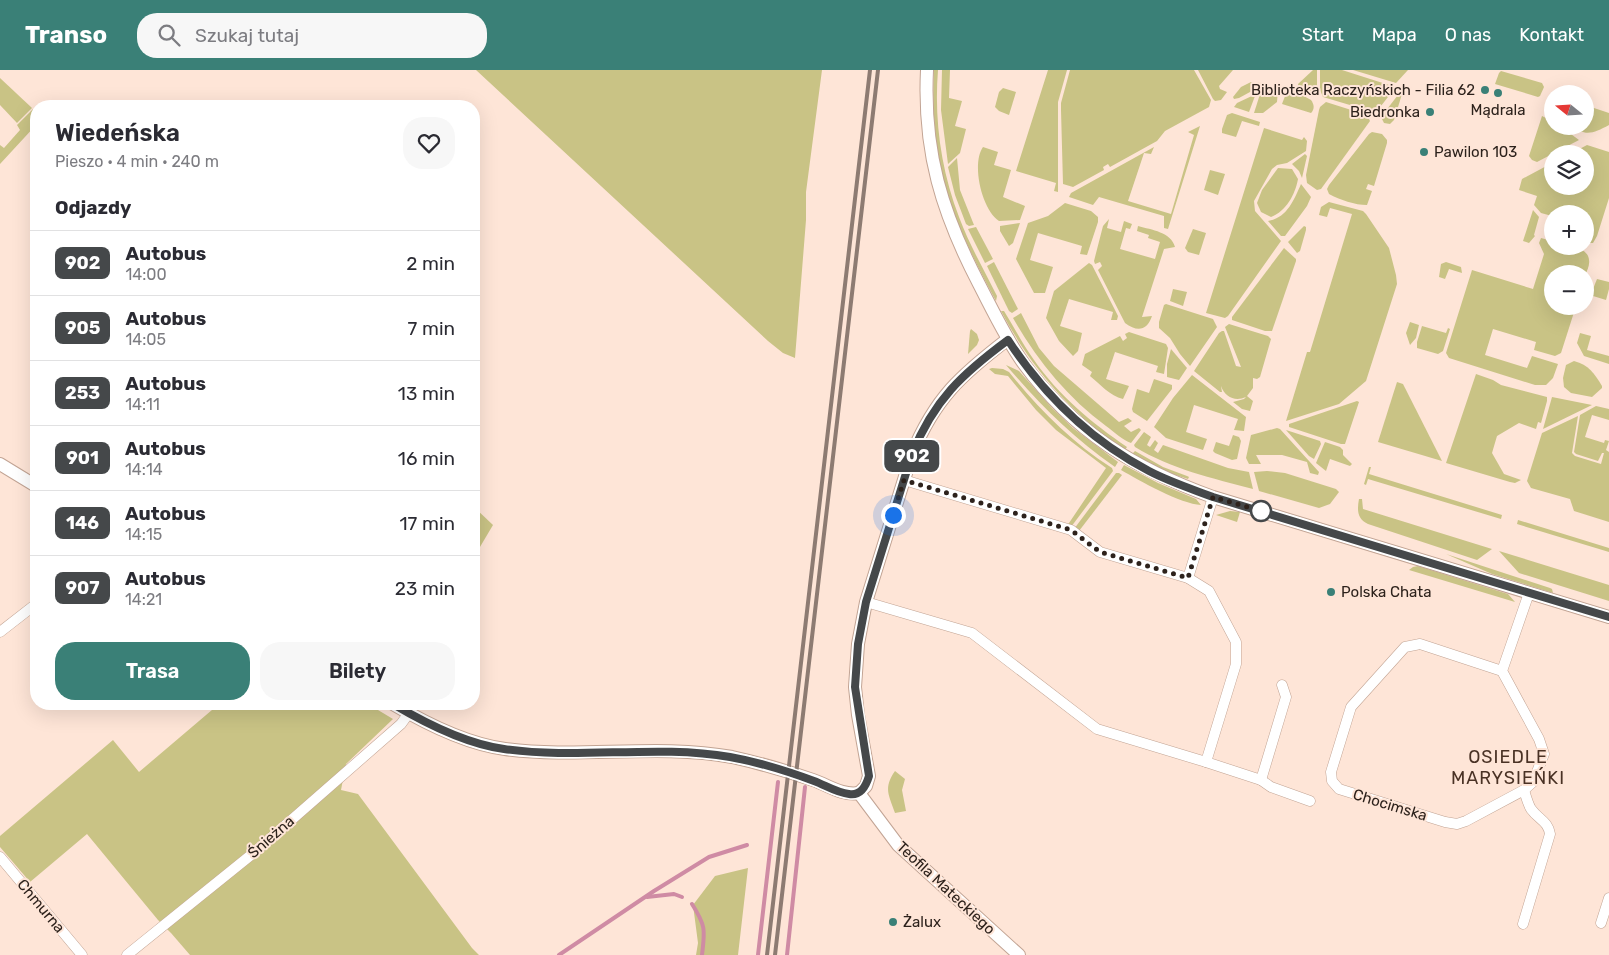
<!DOCTYPE html>
<html lang="pl">
<head>
<meta charset="utf-8">
<style>
  body { margin:0; font-family:Rubik,sans-serif; background:#f7f7f7; color:#2b2b33; height:100vh; display:flex; flex-direction:column; font-size:19px; white-space:nowrap }
  * { box-sizing:border-box; margin:0 }
  p { font-size:16px; color:#7c7c81 }
  .icon { flex:none; width:28px; height:28px; fill:none; stroke:currentColor; stroke-width:2; stroke-linecap:round; stroke-linejoin:round }
  .map { position:relative; flex:1; overflow:hidden }
  .sheet { position:absolute; left:30px; top:30px; width:450px; height:610px; display:flex; flex-direction:column; background:#fff; border-radius:20px; box-shadow:0 5px 20px #0002 }
  .sheet>* { flex:none }
  .badge { padding:0 10px; border-radius:8px; font-size:18px; line-height:32px }
  .needle { width:32px; rotate:288deg }
  .controls { position:absolute; left:1544px; top:15px; display:grid; gap:10px }
  .controls a { display:grid; place-items:center; width:50px; height:50px; border-radius:50%; background:#fff; box-shadow:0 5px 20px #0002; font-size:25px }
  .you { position:absolute; width:25px; height:25px; margin:-12px; border:4px solid #fff; border-radius:50%; background:#1a73e8; box-shadow:0 0 0 8px #1a73e833 }
  .map>.badge { position:absolute; translate:-50% -50%; box-shadow:0 0 0 2px #fff }
  h2 { padding:0 25px; font-size:19px; line-height:45px }
  .round { display:grid; place-items:center; flex:none; width:52px; height:52px; border-radius:20px; background:#f7f7f7 }
  .headline { display:flex; align-items:center; justify-content:space-between; height:85px; padding:0 25px }
  h1 { font-size:24px; font-weight:600; line-height:38px }
  .cta { display:flex; gap:10px; margin-top:auto; padding:10px 25px }
  .cta a { flex:1; height:58px; border-radius:20px; background:#3a8077; color:#fff; font-size:20px; font-weight:600; line-height:58px; text-align:center }
  .cta a+a { background:#f7f7f7; color:#2b2b33 }
  ul { padding:0; list-style:none }
  li { display:flex; align-items:center; gap:15px; height:65px; padding:0 25px; border-top:1px solid #e1e1e2 }
  li div { flex:1 }
  li b { display:block; font-size:19px }
  li em { font-style:normal }
  li .badge { min-width:55px; font-weight:700; text-align:center }
  header { display:flex; align-items:center; gap:30px; box-sizing:border-box; height:70px; padding:0 25px; background:#3a8077; color:#fff }
  header strong { font-size:24px }
  nav { display:flex; gap:28px; margin-inline-start:auto; font-size:18px }
  .search { width:350px; height:45px; background:#f7f7f7; display:flex; align-items:center; gap:12px; box-sizing:border-box; padding:0 18px; border-radius:20px; color:#7c7c81; font-size:19px }
  .map>svg:first-child { display:block }
  .green { fill:#c9c385 }
  .lines { fill:none; stroke-linecap:round; stroke-linejoin:round }
  .stream { stroke:#cf8ba4; stroke-width:4 }
  .minor-casing { stroke:#c2a494; stroke-width:11 }
  .tertiary-casing { stroke:#c2a494; stroke-width:14 }
  .minor { stroke:#fff; stroke-width:10 }
  .tertiary { stroke:#fff; stroke-width:12 }
  .rail { stroke:#8d7b72; stroke-width:4 }
  .line-casing { stroke:#fff; stroke-width:11 }
  .line { stroke:#45484a; stroke-width:8 }
  .walk { stroke:#2d221c; stroke-width:5; stroke-dasharray:0 9 }
  .poi-dot { fill:#3a8077; stroke:#fee5d7; stroke-width:2 }
  .stop-dot { fill:#fff; stroke:#45484a; stroke-width:2.5 }
  .labels { text-anchor:middle; dominant-baseline:central; stroke-width:4; stroke-linejoin:round; paint-order:stroke }
  .poi-label { font-size:15px; fill:#2d221c; stroke:#fee5d7; text-anchor:start }
  .street-label { font-size:15px; fill:#2d221c; stroke:#fee5d7 }
  .quarter-label { font-size:18px; letter-spacing:1px; fill:#4a3225; stroke:#fee5d7 }
</style>
</head>
<body>
<header>
<strong>Transo</strong>
<div class="search"><svg class="icon" aria-label="search" viewBox="0 0 24 24"><circle cx="10" cy="10" r="6"/><path d="M15 15l6 6"/></svg>Szukaj tutaj</div>
<nav><a>Start</a><a>Mapa</a><a>O nas</a><a>Kontakt</a></nav>
</header>
<div class="map">
<svg width="1609" height="885" viewBox="0 0 1609 885">
  <rect width="100%" height="100%" fill="#fee5d7"/>
  <g class="green">
    <polygon points="476,0 822,0 806,122 806,150 795,288 783,283 768,271"/>
    <path d="M934,0H938C934,50 941,100 959,147C969,174 984,200 997,226L996,231C982,205 968,178 957,151C937,104 931,51 934,0Z"/>
    <polygon points="942,0 950,0 949,28 962,31 955,56 966,59 960,83 948,94 941,40"/>
    <polygon points="1048,0 1067,0 1058,32 1058,122 1054,121 1056,113 1016,101"/>
    <polygon points="1070,0 1194,0 1211,30 1209,37 1165,61 1157,71 1110,97 1108,94 1103,97 1104,100 1073,117 1063,114 1061,40 1061,33"/>
    <polygon points="1198,0 1233,0 1219,16 1220,19 1227,22 1221,30 1215,31 1213,29"/>
    <polygon points="1313,0 1317,0 1317,23 1315,24 1299,18 1298,14"/>
    <polygon points="1320,0 1342,0 1389,15 1393,17 1392,22 1389,20 1386,24 1388,27 1377,41 1370,41 1323,27 1320,20"/>
    <polygon points="1353,0 1408,0 1396,13"/>
    <polygon points="1501,1 1542,13 1544,17 1540,26 1538,27 1495,14 1499,3"/>
    <polygon points="0,8 32,38 17,53 0,35"/>
    <polygon points="1251,12 1261,13 1261,16 1239,28 1234,29 1233,27 1241,17"/>
    <polygon points="1271,17 1278,20 1277,32 1263,43 1254,43 1261,21"/>
    <polygon points="1003,18 1016,22 1009,45 999,41 995,37 999,22"/>
    <path d="M1287,21L1302,25L1311,30C1314,34 1315,39 1311,43L1282,34Z"/>
    <polygon points="1401,21 1402,24 1394,50 1390,54 1384,53 1381,47"/>
    <polygon points="1254,25 1255,26 1249,42 1234,37 1237,33"/>
    <polygon points="1326,32 1367,45 1370,51 1321,119 1317,120 1307,113 1306,105 1319,40 1320,37"/>
    <path d="M1585,35L1609,43V55C1594,63 1586,67 1571,56H1585Z"/>
    <polygon points="33,39 36,42 36,55 0,94 0,75 4,78 20,60 17,55"/>
    <polygon points="1232,43 1260,52 1259,56 1242,51 1236,67 1222,63 1222,59 1227,45"/>
    <polygon points="1542,46 1552,51 1552,56 1560,56 1579,70 1537,92 1532,90 1529,86"/>
    <polygon points="1200,56 1168,159 1164,158 1164,146 1099,127 1093,135 1069,127 1071,123 1154,77 1151,84 1144,83 1128,131 1171,144 1194,65 1188,62"/>
    <polygon points="1264,58 1302,70 1304,67 1307,71 1306,81 1287,93 1277,95 1272,99 1254,131 1255,141 1281,171 1228,246 1225,248 1206,243"/>
    <path d="M1372,62L1382,64L1387,70V73L1374,116L1368,114L1366,119L1372,121L1367,135C1355,135 1340,130 1329,124L1327,119L1329,115L1369,64Z"/>
    <polygon points="1587,75 1609,82 1609,128 1597,166 1593,173 1585,173 1585,144 1552,144 1552,146 1541,143 1534,135 1537,126 1519,120 1522,109 1552,93 1552,116 1585,116 1585,84 1570,84"/>
    <path d="M983,77L998,82L994,95L1011,100L1003,127L1025,136L1020,150L999,151C982,140 971,94 983,77Z"/>
    <polygon points="1305,84 1307,86 1302,108 1299,101 1292,94"/>
    <polygon points="957,88 960,120 974,155 969,156 966,154 955,125 948,97"/>
    <path d="M1278,98L1292,99L1298,109C1295,125 1286,141 1271,147L1261,142L1257,133L1262,120Z"/>
    <polygon points="1210,100 1225,104 1218,125 1204,120"/>
    <path d="M1301,114L1311,127L1307,136L1285,166H1281L1268,151C1287,148 1294,130 1301,114Z"/>
    <polygon points="1329,132 1363,141 1366,144 1389,178 1396,205 1397,214 1366,311 1339,334 1286,351 1307,282 1310,282 1352,144 1330,138 1327,147 1319,145 1321,137"/>
    <polygon points="1065,133 1091,141 1098,147 1098,152 1087,185 1080,184 1082,176 1038,163 1030,190 1053,197 1045,223 1034,223 1016,189 1028,153 1048,146"/>
    <polygon points="1533,140 1539,147 1534,165 1535,166 1529,173 1523,171"/>
    <path d="M1109,149L1107,158L1121,162L1124,151L1132,154L1130,159L1126,158L1120,179L1155,189L1160,172L1148,168L1149,165L1137,161L1138,156C1152,160 1171,162 1175,177L1164,179L1142,247L1152,246C1147,261 1137,262 1125,253L1098,200L1102,196L1100,192L1095,194L1094,191L1103,156Z"/>
    <polygon points="1020,153 1013,173 1009,176 1000,161 1000,156"/>
    <polygon points="1304,156 1306,157 1306,160 1300,181 1297,183 1288,172"/>
    <polygon points="976,157 993,189 985,193 968,159"/>
    <polygon points="1193,159 1206,163 1199,185 1188,182 1185,178"/>
    <path d="M1541,168L1552,171V176C1563,176 1588,175 1589,190C1590,195 1587,201 1585,206V204H1552V236H1576L1561,283L1555,286L1534,280L1536,272L1493,259L1485,285L1527,298L1532,286L1558,294L1553,308L1546,315H1535L1449,288L1446,283L1472,200L1533,219L1544,184L1539,173Z"/>
    <polygon points="1284,178 1296,189 1296,191 1272,261 1265,261 1232,250 1232,247"/>
    <polygon points="994,192 1018,239 1012,243 1009,241 987,196"/>
    <polygon points="1446,192 1461,197 1462,203 1449,199 1445,209 1439,207 1441,194"/>
    <polygon points="1089,193 1092,195 1115,240 1118,246 1117,250 1111,250 1113,242 1069,229 1060,256 1082,263 1078,281 1073,286 1059,271 1046,248 1054,221"/>
    <polygon points="1597,209 1609,212 1609,219 1606,230 1593,226 1591,224"/>
    <polygon points="1173,219 1187,222 1183,236 1170,231"/>
    <polygon points="1166,234 1213,249 1217,257 1190,296 1180,284 1170,268 1159,258 1159,252 1164,235"/>
    <path d="M1001,241H1004C1014,257 1023,275 1034,290C1059,326 1092,353 1127,377L1125,380C1072,345 1031,298 1001,241Z"/>
    <path d="M1021,243L1039,278L1054,296L1119,352L1128,348L1132,351L1124,356L1131,362L1139,358L1141,360L1131,373C1123,370 1114,362 1106,356C1067,327 1037,290 1013,248Z"/>
    <polygon points="1410,252 1419,255 1416,268 1410,275 1406,263"/>
    <path d="M1229,254L1268,266L1271,269L1260,307L1257,309L1253,308V318L1247,326L1253,331L1250,341L1242,339L1233,332L1244,329L1246,327C1235,332 1225,327 1221,316L1222,322H1220L1194,301L1219,263L1222,261H1224L1236,296L1241,297L1225,257Z"/>
    <polygon points="1422,256 1446,263 1448,258 1450,259 1443,281 1438,284 1417,278 1417,272"/>
    <polygon points="971,259 977,264 979,270 977,275 968,284 970,261"/>
    <path d="M1129,262L1166,274L1168,278L1164,304L1156,302L1158,296L1115,282L1106,309L1129,316L1123,329C1110,326 1100,314 1090,306L1092,302L1082,295L1085,284L1120,266L1123,271L1127,268L1125,264Z"/>
    <polygon points="1580,263 1591,266 1587,280 1609,286 1609,294 1584,286 1577,273"/>
    <polygon points="1171,279 1187,298 1179,310 1167,307 1167,294"/>
    <path d="M1574,291C1589,295 1594,303 1602,316V318L1592,327L1571,323L1564,317L1563,308L1566,295Z"/>
    <path d="M1006,295L1019,301L1052,338L1073,358L1118,392L1115,397C1072,367 1040,335 1006,295Z"/>
    <path d="M992,298L1003,299L1009,302C1039,339 1071,372 1112,398L1113,401L1071,457L1067,456L1106,398L1056,360L1036,340L1008,306L995,304L989,299Z"/>
    <polygon points="1476,304 1493,310 1501,315 1547,327 1547,331 1541,353 1538,352 1536,359 1519,353 1497,366 1492,383 1504,404 1521,410 1515,413 1510,412 1446,393"/>
    <polygon points="1192,305 1246,347 1244,361 1234,360 1238,349 1194,335 1186,362 1207,369 1203,380 1166,368 1154,357 1173,328"/>
    <polygon points="1154,309 1172,315 1172,319 1147,351 1133,342 1132,339 1137,319 1149,323"/>
    <polygon points="1397,312 1403,314 1442,391 1378,372"/>
    <polygon points="1552,327 1592,335 1543,359"/>
    <polygon points="1357,331 1359,332 1345,374 1341,374 1289,357 1289,354"/>
    <polygon points="1596,336 1609,339 1609,350 1592,345 1585,367 1604,373 1605,370 1609,371 1606,380 1609,382 1609,452 1574,441 1570,429 1531,418 1527,411 1542,363 1578,346 1572,383 1575,386 1601,394 1604,383 1602,383 1598,391 1576,384 1574,382 1580,345"/>
    <polygon points="1277,358 1280,359 1319,402 1318,405 1310,403 1307,392 1282,385 1256,385 1261,394 1249,394 1246,388 1251,365"/>
    <polygon points="1286,360 1320,371 1321,374 1314,389 1309,386"/>
    <path d="M1144,362L1151,367L1147,375L1150,377L1155,370L1158,373L1154,380L1158,383L1163,375L1228,398L1249,402L1253,419C1212,408 1171,399 1135,377L1134,375Z"/>
    <polygon points="1233,365 1239,367 1241,371 1237,389 1232,390 1215,383 1213,381 1216,372 1229,376"/>
    <polygon points="1325,372 1340,377 1343,380 1343,385 1352,394 1350,396 1330,389 1326,401 1316,393"/>
    <polygon points="1135,381 1163,397 1187,406 1189,407 1188,409 1166,402 1132,384"/>
    <path d="M1124,395L1158,413L1196,429L1201,435C1181,434 1140,411 1121,400Z"/>
    <polygon points="1369,397 1371,397 1369,404 1502,445 1501,449 1368,409 1366,415 1364,414"/>
    <polygon points="1267,401 1285,403 1336,419 1339,422 1330,434 1319,438 1259,421 1254,402"/>
    <polygon points="1116,403 1119,403 1122,405 1079,461 1074,459"/>
    <path d="M1359,429H1362L1363,439L1492,479L1477,490L1368,454C1357,449 1357,440 1359,429Z"/>
    <polygon points="474,437 493,455 474,487"/>
    <polygon points="1230,441 1240,442 1237,452 1216,445"/>
    <polygon points="1518,450 1609,478 1609,482 1517,454"/>
    <polygon points="1499,481 1609,515 1609,531 1519,503"/>
    <polygon points="1446,484 1550,518 1552,519 1553,523 1492,504"/>
    <polygon points="1418,496 1508,524 1515,532 1409,500 1413,497"/>
    <polygon points="219,634 368,634 393,649 346,694 341,720 358,724 472,878 479,885 190,885 171,863 158,850 87,764 30,812 0,777 0,766 113,670 139,702"/>
    <path d="M895,701L905,709L902,720L906,741L895,743C889,725 883,718 895,701Z"/>
    <polygon points="748,798 738,885 696,885 698,873 693,835 715,806"/>
  </g>
  <g class="lines">
    <g class="stream">
      <polyline points="647,827 674,824 682,827"/>
      <path d="M692,834C706,856 705,860 702,885"/>
      <polyline points="559,885 654,821 709,787 747,775"/>
      <polyline points="758,885 778,712"/>
      <polyline points="787,885 805,717"/>
    </g>
    <defs>
      <g id="minor">
        <polyline points="1188,508 1213,427"/>
        <polyline points="866,532 972,563 1097,659 1206,692 1236,594 1236,572 1209,521 1188,508 1100,482 1071,460 904,410"/>
        <polyline points="0,562 36,534"/>
        <polyline points="1502,601 1420,574 1405,577 1351,637 1331,702 1332,711 1339,719 1445,752 1457,754 1466,751 1524,720 1533,712 1544,684 1539,669 1502,601 1529,523"/>
        <polyline points="1206,692 1261,710 1286,627 1282,615"/>
        <polyline points="1261,710 1271,717 1310,731"/>
        <polyline points="0,787 82,885"/>
        <polyline points="1601,853 1609,828"/>
        <path d="M1523,854L1550,764C1548,751 1539,750 1531,739C1528,734 1526,727 1524,720"/>
        <polyline points="127,885 256,781 401,654 409,643"/>
      </g>
      <g id="tertiary">
        <path d="M927,0C923,82 942,143 979,214C993,241 1006,269 1024,294C1074,362 1135,399 1213,427L1609,547"/>
        <polyline points="0,394 36,416"/>
        <path d="M393,634C425,653 467,674 505,679C580,689 657,673 732,687C759,693 787,701 813,710C828,715 842,726 859,723"/>
        <path d="M859,723L866,716L869,706L858,645L855,617L858,574L866,532L912,384C935,328 961,305 1008,269"/>
        <polyline points="859,723 898,775 1019,885"/>
      </g>
    </defs>
    <use href="#minor" class="minor-casing"/>
    <use href="#tertiary" class="tertiary-casing"/>
    <use href="#minor" class="minor"/>
    <use href="#tertiary" class="tertiary"/>
    <g class="rail">
      <polyline points="767,885 870,0"/>
      <polyline points="775,885 878,0"/>
    </g>
  </g>
  <g class="lines">
    <defs>
      <path id="line" d="M393,634C425,653 467,674 504,679C579,690 655,674 730,687C758,692 787,701 814,711C825,715 837,723 849,724C861,726 866,716 869,706L855,617L858,574L866,532L912,384C934,330 962,304 1008,270C1044,325 1090,370 1149,401C1170,412 1192,419 1213,427L1609,547"/>
    </defs>
    <use href="#line" class="line-casing"/>
    <use href="#line" class="line"/>
    <polyline class="walk" points="893,445 904,410 1071,460 1100,482 1188,508 1213,427 1261,441"/>
  </g>
  <g class="poi-dot">
    <circle cx="1485" cy="20" r="5"/>
    <circle cx="1498" cy="23" r="5"/>
    <circle cx="1430" cy="42" r="5"/>
    <circle cx="1424" cy="82" r="5"/>
    <circle cx="1331" cy="522" r="5"/>
    <circle cx="893" cy="852" r="5"/>
  </g>
  <circle class="stop-dot" cx="1261" cy="441" r="10"/>
  <g class="labels">
    <g class="poi-label">
      <text x="1475" y="20" text-anchor="end">Biblioteka Raczyńskich - Filia 62</text>
      <text x="1498" y="40" text-anchor="middle">Mądrala</text>
      <text x="1420" y="42" text-anchor="end">Biedronka</text>
      <text x="1434" y="82">Pawilon 103</text>
      <text x="1341" y="522">Polska Chata</text>
      <text x="903" y="852">Żalux</text>
    </g>
    <g class="street-label">
      <text transform="translate(1390 735) rotate(17)">Chocimska</text>
      <text transform="translate(271 767) rotate(-41)">Śnieżna</text>
      <text transform="translate(946 818) rotate(43)">Teofila Mateckiego</text>
      <text transform="translate(41 836) rotate(50)">Chmurna</text>
    </g>
    <g class="quarter-label">
      <text x="1508" y="687">OSIEDLE<tspan x="1508" dy="21">MARYSIEŃKI</tspan></text>
    </g>
  </g>
</svg>
<div class="controls">
<a><svg class="needle" viewBox="-14 -14 28 28"><path d="M0-13l5 13h-10z" fill="#e53935"/><path d="M0 13l5-13h-10z" fill="#7c7c81"/></svg></a>
<a><svg class="icon" aria-label="layers" viewBox="0 0 24 24"><path d="M12 4l9 5-9 5-9-5zM3 14l9 5 9-5"/></svg></a>
<a>+</a>
<a>−</a>
</div>
<div class="you" style="left:893px;top:445px"></div>
<b class="badge" style="left:912px;top:386px;background:#45484a;color:#fff">902</b>
<section class="sheet">
<div class="headline"><div><h1>Wiedeńska</h1><p>Pieszo · 4 min · 240 m</p></div><a class="round"><svg class="icon" aria-label="heart" viewBox="0 0 24 24"><path d="M12 20l-8-8c-3-5 5-10 8-4 3-6 11-1 8 4z"/></svg></a></div>
<h2>Odjazdy</h2>
<ul>
<li><span class="badge" style="background:#45484a;color:#fff">902</span><div><b>Autobus</b><p>14:00</p></div><em>2 min</em></li>
<li><span class="badge" style="background:#45484a;color:#fff">905</span><div><b>Autobus</b><p>14:05</p></div><em>7 min</em></li>
<li><span class="badge" style="background:#45484a;color:#fff">253</span><div><b>Autobus</b><p>14:11</p></div><em>13 min</em></li>
<li><span class="badge" style="background:#45484a;color:#fff">901</span><div><b>Autobus</b><p>14:14</p></div><em>16 min</em></li>
<li><span class="badge" style="background:#45484a;color:#fff">146</span><div><b>Autobus</b><p>14:15</p></div><em>17 min</em></li>
<li><span class="badge" style="background:#45484a;color:#fff">907</span><div><b>Autobus</b><p>14:21</p></div><em>23 min</em></li>
</ul>
<div class="cta"><a>Trasa</a><a>Bilety</a></div>
</section>
</div>
</body>
</html>
